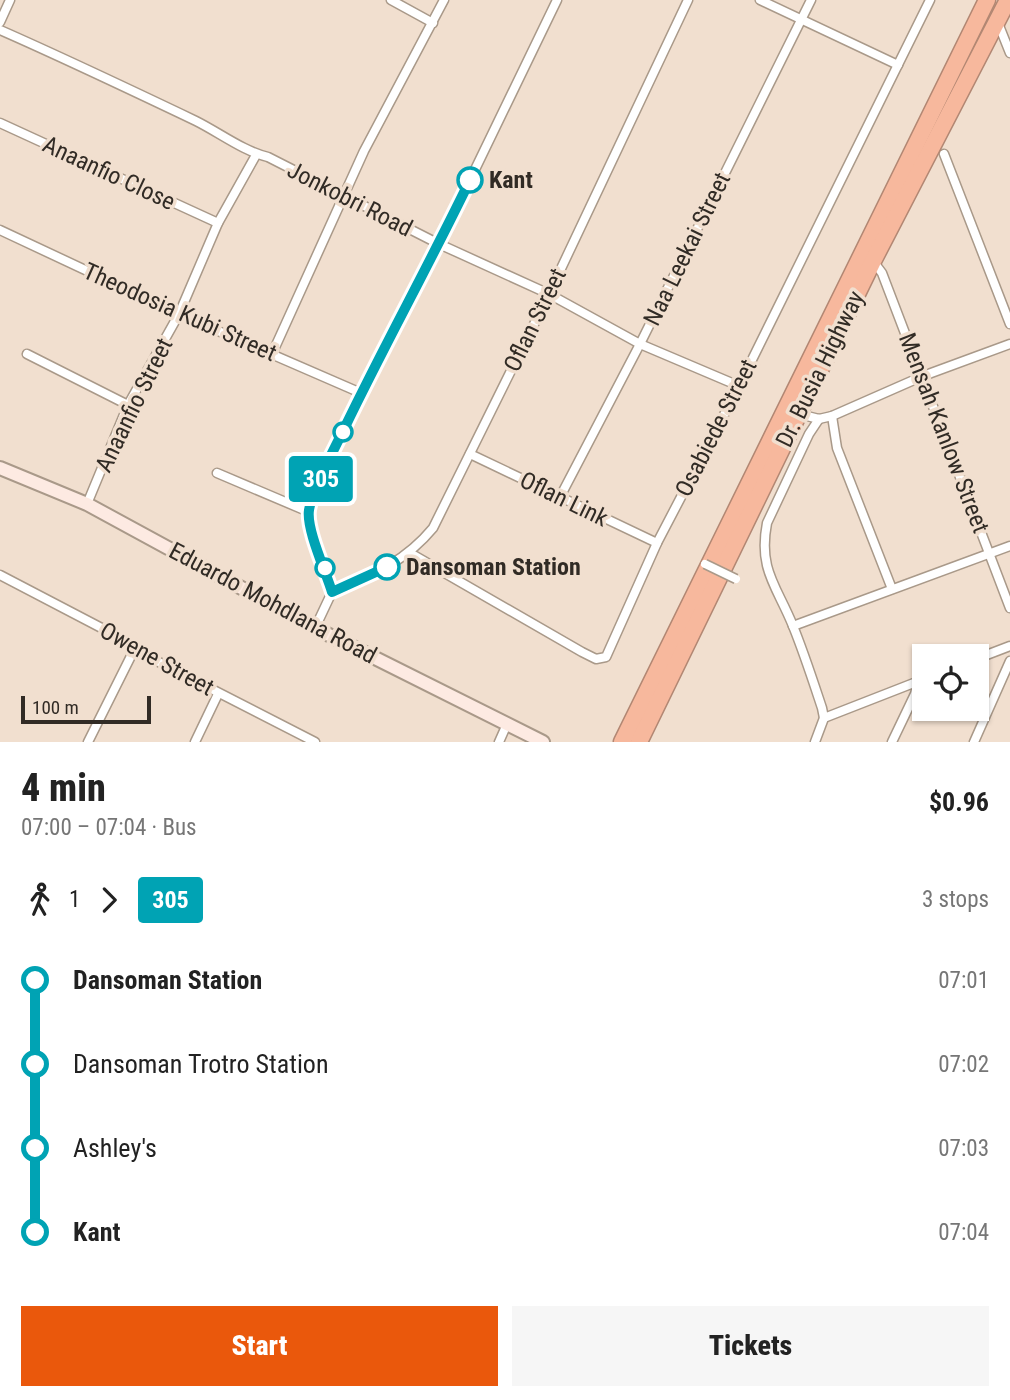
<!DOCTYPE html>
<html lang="en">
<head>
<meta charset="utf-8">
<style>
  body { margin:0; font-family:"Roboto Condensed",sans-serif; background:#f6f6f6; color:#222; height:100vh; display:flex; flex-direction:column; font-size:26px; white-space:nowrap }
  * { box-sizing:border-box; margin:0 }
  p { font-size:23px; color:#767676 }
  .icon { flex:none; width:38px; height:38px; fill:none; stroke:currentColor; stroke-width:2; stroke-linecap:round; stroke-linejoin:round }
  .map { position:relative; height:742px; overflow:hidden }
  .sheet { display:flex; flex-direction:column; background:#fff; flex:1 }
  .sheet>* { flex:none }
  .badge { padding:0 14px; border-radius:5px; font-size:24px; line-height:46px }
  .fabs { position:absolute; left:912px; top:644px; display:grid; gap:14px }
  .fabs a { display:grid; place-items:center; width:77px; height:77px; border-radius:0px; background:#fff; box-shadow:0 2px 5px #0004; font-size:35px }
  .scale { position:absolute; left:21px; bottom:18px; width:130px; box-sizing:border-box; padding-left:7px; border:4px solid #312b25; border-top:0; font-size:19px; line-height:24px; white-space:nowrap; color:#312b25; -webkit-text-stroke:5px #f1dfcf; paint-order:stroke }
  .map>.badge { position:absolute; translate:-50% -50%; box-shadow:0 0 0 4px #fff }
  .legs { display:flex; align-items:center; gap:10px; height:77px; padding:0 21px; font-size:23px }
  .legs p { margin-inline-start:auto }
  .head { display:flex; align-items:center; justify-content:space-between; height:119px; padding:0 21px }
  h1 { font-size:38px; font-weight:800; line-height:52px }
  .cta { display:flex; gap:14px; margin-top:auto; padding:14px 21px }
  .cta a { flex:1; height:80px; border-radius:0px; background:#ea580c; color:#fff; font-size:28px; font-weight:800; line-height:80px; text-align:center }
  .cta a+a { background:#f6f6f6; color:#222 }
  ul { padding:0 21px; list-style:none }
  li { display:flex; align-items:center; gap:24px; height:84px; font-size:26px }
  li i { display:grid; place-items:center; width:10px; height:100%; margin:0 9px; background:currentColor }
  li i::after { content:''; width:18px; height:18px; margin:-9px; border:5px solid; border-radius:50%; background:#fff }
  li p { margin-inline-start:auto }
  li:first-child i { background:linear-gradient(#0000 50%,currentColor 0) }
  li:last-child i { background:linear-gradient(currentColor 50%,#0000 0) }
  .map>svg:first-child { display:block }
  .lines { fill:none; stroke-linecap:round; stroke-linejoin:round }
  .street-casing { stroke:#a99989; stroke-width:11 }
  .secondary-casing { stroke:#a99989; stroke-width:16 }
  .highway-casing { stroke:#b28773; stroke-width:19 }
  .street { stroke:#fff; stroke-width:8 }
  .secondary { stroke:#fdeae2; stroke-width:12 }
  .highway { stroke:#f7b89d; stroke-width:16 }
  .street-bridge-casing { stroke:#a99989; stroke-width:11; stroke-linecap:butt }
  .street-bridge { stroke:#fff; stroke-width:8 }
  .line-1-casing { stroke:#fff; stroke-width:16 }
  .line-1 { stroke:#00a3b4; stroke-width:10 }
  .stop-1-dot { fill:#fff; stroke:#00a3b4; stroke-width:3.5 }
  .labels { text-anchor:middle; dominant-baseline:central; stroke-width:7; stroke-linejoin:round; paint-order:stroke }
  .street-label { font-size:24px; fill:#312b25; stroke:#f1dfcf }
  .stop-label { font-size:24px; font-weight:bold; fill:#312b25; stroke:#f1dfcf; text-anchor:start }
</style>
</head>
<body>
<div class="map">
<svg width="1010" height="742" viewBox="0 0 1010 742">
  <rect width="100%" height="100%" fill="#f1dfcf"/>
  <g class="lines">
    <defs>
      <g id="street">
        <polyline points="391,0 433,23"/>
        <polyline points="760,0 898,65"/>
        <polyline points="0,22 10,0"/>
        <polyline points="998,23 1010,53"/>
        <path d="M0,30C66,59 131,90 196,121C220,133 243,151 268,157L439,244L549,294L640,344L739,386"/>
        <polyline points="0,123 218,223"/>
        <polyline points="944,154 1010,324"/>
        <polyline points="0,230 179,314 361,393"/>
        <polyline points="873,261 882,273 1010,608"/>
        <polyline points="27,354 128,405"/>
        <polyline points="272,354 364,151 444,0"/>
        <polyline points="799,414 819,419 832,416 923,376 1010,344"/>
        <polyline points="832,416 837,448 892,589"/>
        <polyline points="470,454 657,543"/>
        <polyline points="217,473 309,512"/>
        <polyline points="560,497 640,344 811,0"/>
        <polyline points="87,504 128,405 179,314 218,223 256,155"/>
        <polyline points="410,553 582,652 596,659 606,657 657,543 739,386 930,0"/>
        <polyline points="0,575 136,646 149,657 315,742"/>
        <path d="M332,592C372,575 404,563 433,528L549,294L688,0"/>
        <polyline points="793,626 1010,546"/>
        <polyline points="315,628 332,592 312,532 309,512 318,486 361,393 439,244 557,0"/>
        <polyline points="976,659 1010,646"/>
        <polyline points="824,718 924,679"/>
        <polyline points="88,742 136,646"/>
        <polyline points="195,742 218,694"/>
        <polyline points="499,742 507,724"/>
        <path d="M815,742L824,718L822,708C813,681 804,653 793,626C777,586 758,570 767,523L809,434L819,419"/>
        <polyline points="892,742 915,694 918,682"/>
        <polyline points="974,742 1010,661"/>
      </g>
      <polyline id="secondary" points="0,468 87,504 315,628 543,742"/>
      <g id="highway">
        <polyline points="622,742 987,0"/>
        <polyline points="639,742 873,261 1008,0"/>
      </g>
    </defs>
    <use href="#street" class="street-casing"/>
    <use href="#secondary" class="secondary-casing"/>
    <use href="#highway" class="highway-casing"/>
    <use href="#street" class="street"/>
    <use href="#secondary" class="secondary"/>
    <use href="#highway" class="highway"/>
    <defs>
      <polyline id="street-bridge" points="705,564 736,579"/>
    </defs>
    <use href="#street-bridge" class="street-bridge-casing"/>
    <use href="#street-bridge" class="street-bridge"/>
  </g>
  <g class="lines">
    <defs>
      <path id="line-1" d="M387,567L332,592C326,572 306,529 309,510C312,490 335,448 345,427C385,344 430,263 470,180"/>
    </defs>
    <use href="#line-1" class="line-1-casing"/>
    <use href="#line-1" class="line-1"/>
  </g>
  <g class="stop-1-dot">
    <circle cx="470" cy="180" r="12"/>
    <circle cx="343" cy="432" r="9"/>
    <circle cx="387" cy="567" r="12"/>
    <circle cx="325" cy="568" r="9"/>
  </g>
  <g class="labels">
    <g class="street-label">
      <text transform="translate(109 173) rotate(25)">Anaanfio Close</text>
      <text transform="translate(350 199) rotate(27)">Jonkobri Road</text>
      <text transform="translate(687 249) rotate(-64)">Naa Leekai Street</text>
      <text transform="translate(180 312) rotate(24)">Theodosia Kubi Street</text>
      <text transform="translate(535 320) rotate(-64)">Oflan Street</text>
      <text transform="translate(820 369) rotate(-64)">Dr. Busia Highway</text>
      <text transform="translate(134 405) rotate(-64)">Anaanfio Street</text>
      <text transform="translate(716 428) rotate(-63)">Osabiede Street</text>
      <text transform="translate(944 433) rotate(69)">Mensah Kanlow Street</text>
      <text transform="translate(564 499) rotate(26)">Oflan Link</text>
      <text transform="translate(273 603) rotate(28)">Eduardo Mohdlana Road</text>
      <text transform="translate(157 659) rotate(29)">Owene Street</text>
    </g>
    <g class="stop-label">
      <text x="489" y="180">Kant</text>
      <text x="406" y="567">Dansoman Station</text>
    </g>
  </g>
</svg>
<div class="fabs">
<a><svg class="icon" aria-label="locate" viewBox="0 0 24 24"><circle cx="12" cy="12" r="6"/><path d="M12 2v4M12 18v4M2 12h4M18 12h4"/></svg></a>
</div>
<div class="scale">100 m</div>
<b class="badge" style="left:321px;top:479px;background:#00a3b4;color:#fff">305</b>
</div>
<section class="sheet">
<div class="head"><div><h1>4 min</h1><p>07:00 – 07:04 · Bus</p></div><b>$0.96</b></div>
<div class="legs"><svg class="icon" aria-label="walk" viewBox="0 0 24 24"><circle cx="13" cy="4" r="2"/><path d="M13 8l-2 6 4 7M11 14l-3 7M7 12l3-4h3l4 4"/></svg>1<svg class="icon" aria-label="forward" viewBox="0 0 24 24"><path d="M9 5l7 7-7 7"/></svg><b class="badge" style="background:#00a3b4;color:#fff">305</b><p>3 stops</p></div>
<ul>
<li><i style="color:#00a3b4"></i><b>Dansoman Station</b><p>07:01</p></li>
<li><i style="color:#00a3b4"></i><span>Dansoman Trotro Station</span><p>07:02</p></li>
<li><i style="color:#00a3b4"></i><span>Ashley's</span><p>07:03</p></li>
<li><i style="color:#00a3b4"></i><b>Kant</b><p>07:04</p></li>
</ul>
<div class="cta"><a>Start</a><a>Tickets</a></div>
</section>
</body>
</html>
